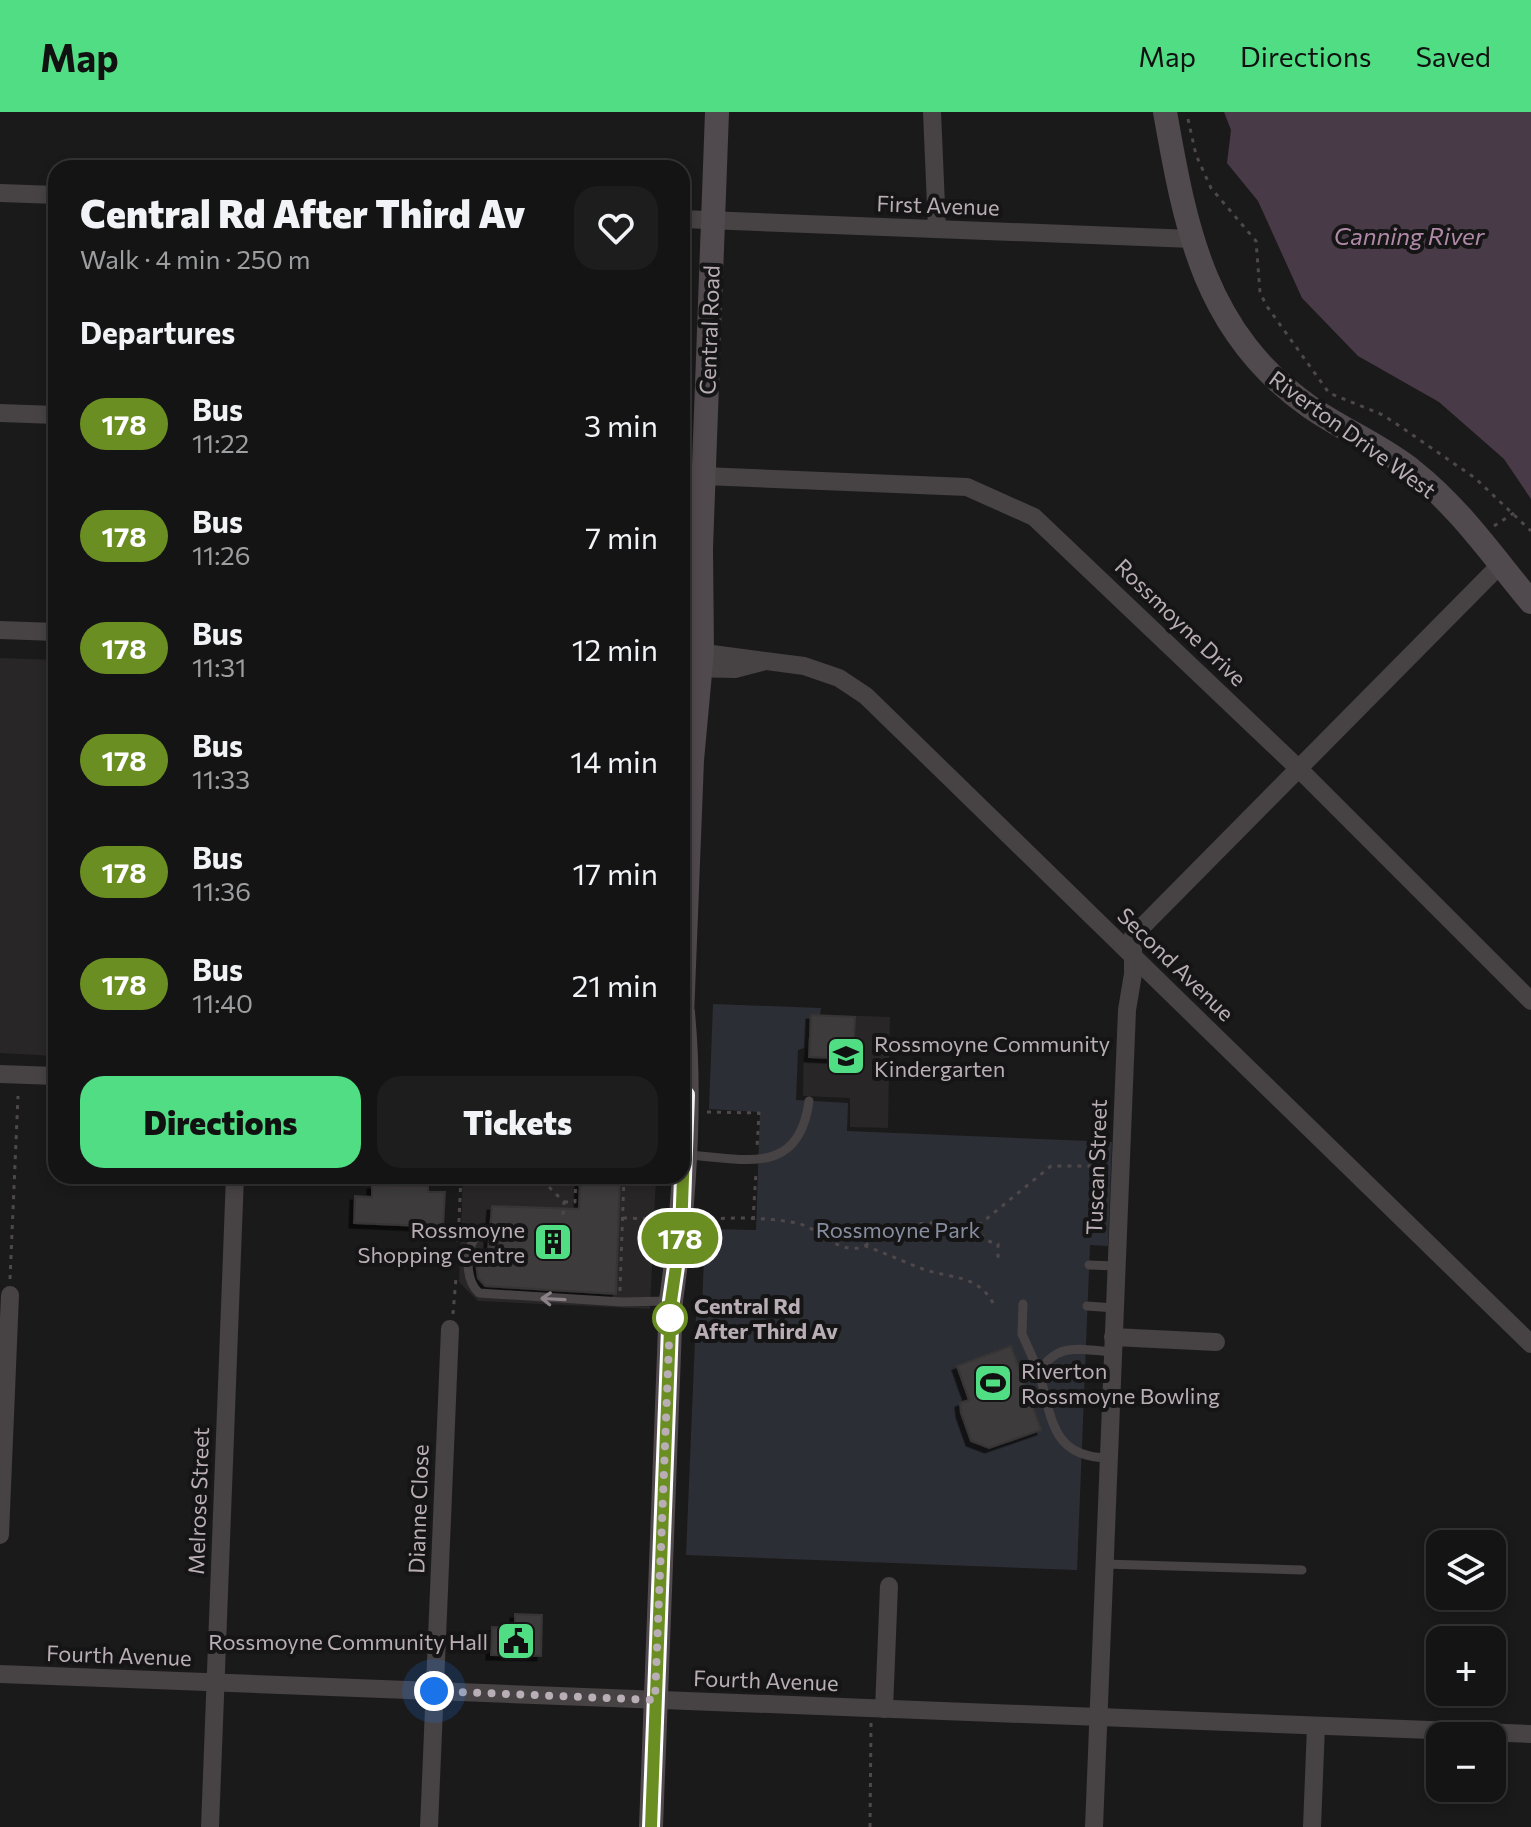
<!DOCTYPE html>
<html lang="en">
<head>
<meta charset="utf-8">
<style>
  body { margin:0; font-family:Commissioner,sans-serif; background:#1d1d1d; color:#f1f3f6; height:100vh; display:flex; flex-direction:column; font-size:30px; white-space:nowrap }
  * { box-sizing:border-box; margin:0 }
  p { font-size:26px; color:#9d9ea0 }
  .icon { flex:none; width:44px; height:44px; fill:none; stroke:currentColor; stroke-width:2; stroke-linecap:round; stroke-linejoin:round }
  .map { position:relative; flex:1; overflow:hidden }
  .side { position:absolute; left:48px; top:48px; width:642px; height:1024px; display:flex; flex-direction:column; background:#141414; border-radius:24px; box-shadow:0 4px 12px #0003,0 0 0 2px #333334 }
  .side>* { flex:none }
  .badge { padding:0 16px; border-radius:26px; font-size:28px; line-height:52px }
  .buttons { position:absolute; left:1426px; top:1418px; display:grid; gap:16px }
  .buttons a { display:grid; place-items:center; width:80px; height:80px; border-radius:16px; background:#141414; box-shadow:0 4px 12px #0003,0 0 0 2px #333334; font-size:40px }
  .you { position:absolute; width:40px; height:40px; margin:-20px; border:6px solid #fff; border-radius:50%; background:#1a73e8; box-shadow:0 0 0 12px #1a73e833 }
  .map>.badge { position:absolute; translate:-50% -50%; box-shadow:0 0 0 4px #fff }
  h2 { padding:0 32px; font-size:30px; line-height:72px }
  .round { display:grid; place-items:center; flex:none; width:84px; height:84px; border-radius:24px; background:#1d1d1d }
  .head { display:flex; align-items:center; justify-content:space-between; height:136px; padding:0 32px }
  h1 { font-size:38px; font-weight:800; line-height:60px }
  .cta { display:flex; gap:16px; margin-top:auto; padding:16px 32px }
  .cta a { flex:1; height:92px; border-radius:24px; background:#50dd83; color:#111; font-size:32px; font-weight:800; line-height:92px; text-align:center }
  .cta a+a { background:#1d1d1d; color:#f1f3f6 }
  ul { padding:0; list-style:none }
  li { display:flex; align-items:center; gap:24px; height:112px; padding:0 32px }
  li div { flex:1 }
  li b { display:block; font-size:30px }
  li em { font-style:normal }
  li .badge { min-width:88px; font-weight:700; text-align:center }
  header { display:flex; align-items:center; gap:48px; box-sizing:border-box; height:112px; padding:0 40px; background:#50dd83; color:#111 }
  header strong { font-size:38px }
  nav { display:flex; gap:44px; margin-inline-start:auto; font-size:28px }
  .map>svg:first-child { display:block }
  .built { fill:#282626 }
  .green { fill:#2c2e35 }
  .water { fill:#493a47 }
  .building { fill:#3d3a3b; stroke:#373435; stroke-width:2; filter:url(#shadow) }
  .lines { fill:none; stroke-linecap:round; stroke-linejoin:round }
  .path { stroke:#4e484b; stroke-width:3; stroke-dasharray:4 6; stroke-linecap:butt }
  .lane { stroke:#474244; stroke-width:9 }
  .street { stroke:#474244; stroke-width:18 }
  .secondary { stroke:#50494d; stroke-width:24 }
  .oneway { stroke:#8b8388 }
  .line-casing { stroke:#fff; stroke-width:18 }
  .line { stroke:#6b8e23; stroke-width:12 }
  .walk { stroke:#b9aeb5; stroke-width:8; stroke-dasharray:0 14.4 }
  .stop-dot { fill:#fff; stroke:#6b8e23; stroke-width:4 }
  .labels { text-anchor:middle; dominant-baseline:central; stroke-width:8; stroke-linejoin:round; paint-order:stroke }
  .street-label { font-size:22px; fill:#b9aeb5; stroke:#161515 }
  .poi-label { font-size:22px; fill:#b9aeb5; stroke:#161515; text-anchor:start }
  .park-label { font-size:22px; fill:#878ea2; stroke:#161515 }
  .stop-label { font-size:22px; font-weight:bold; fill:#b9aeb5; stroke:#161515; text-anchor:start }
  .water-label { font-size:24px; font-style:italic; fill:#b089a9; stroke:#161515 }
</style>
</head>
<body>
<header>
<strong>Map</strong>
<nav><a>Map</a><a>Directions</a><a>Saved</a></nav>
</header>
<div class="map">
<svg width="1531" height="1715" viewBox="0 0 1531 1715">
  <defs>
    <filter id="shadow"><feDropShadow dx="-4.5" dy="4.5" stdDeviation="0" flood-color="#0009"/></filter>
  </defs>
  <rect width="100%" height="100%" fill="#1b1a1a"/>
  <g class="built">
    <polygon points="0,546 56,548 56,944 0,941"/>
    <polygon points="804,902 890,905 888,1016 850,1015 850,986 803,984"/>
    <polygon points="463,1064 656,1064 650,1197 478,1189 459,1170"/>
  </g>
  <polygon class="green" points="713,892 821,896 820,904 811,904 810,934 798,938 796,988 848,991 847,1019 1112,1030 1108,1134 1090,1133 1077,1458 686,1443 696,1204 785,1207 785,1201 702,1198 705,1117 756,1118 760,1000 709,997"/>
  <polygon class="water" points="1224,0 1531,0 1531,387 1504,347 1439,290 1358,244 1302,186 1258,89 1227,51 1231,18"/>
  <g class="building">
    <polygon points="811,903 855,905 853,947 809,945"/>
    <polygon points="580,1064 620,1064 616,1182 485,1174 478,1166 476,1150 487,1151 492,1094 579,1097"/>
    <polygon points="372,1073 428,1074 428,1080 445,1080 443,1115 354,1111 355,1084 372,1085"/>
    <polygon points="1011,1234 1041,1318 989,1336 971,1329 961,1301 960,1291 969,1288 957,1254"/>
    <polygon points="515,1502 542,1503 541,1544 491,1543 492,1515 515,1516"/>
  </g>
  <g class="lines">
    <g class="path">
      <polyline points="1188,7 1196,43 1211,76 1256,129 1260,180 1266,193 1329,281 1383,303 1401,315 1475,366 1531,419"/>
      <polyline points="1494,414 1514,401"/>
      <polyline points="707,1000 759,1001 757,1036"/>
      <polyline points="549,1075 564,1090 563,1104"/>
      <polyline points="564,1090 575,1090 576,1064"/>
      <polyline points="623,1106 659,1107"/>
      <path d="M701,1108C731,1105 765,1105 796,1111C820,1115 838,1145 865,1134C885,1141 904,1150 923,1157C951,1167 977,1162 993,1191"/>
      <polyline points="753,1108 756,1060"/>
      <polyline points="973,1116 988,1129 998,1132 998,1149"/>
      <polyline points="458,1130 461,1064"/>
      <path d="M865,1134C895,1108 936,1107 973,1116L979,1113L1051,1054H1104"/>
      <polyline points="10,1167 18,984"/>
      <polyline points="620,1179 624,1064"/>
      <polyline points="453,1202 456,1166"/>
      <polyline points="870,1715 871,1611"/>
    </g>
    <g class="lane">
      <path d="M687,1043C743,1046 799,1066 809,989"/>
      <path d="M476,1124C465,1139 465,1168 479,1181L622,1190L668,1189"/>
      <polyline points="1089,1153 1116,1154"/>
      <polyline points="1023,1192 1022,1222 1039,1260"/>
      <polyline points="1087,1194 1115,1196"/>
      <path d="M1108,1346C1051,1345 1052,1306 1039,1260C1059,1229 1080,1238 1113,1240"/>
      <polyline points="1104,1452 1302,1458"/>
    </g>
    <g class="street">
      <polyline points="932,0 937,117"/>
      <polyline points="0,81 56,83"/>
      <polyline points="682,107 1192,127"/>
      <polyline points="0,301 56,303"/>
      <polyline points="704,364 967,375 1034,405 1297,655 1531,889"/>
      <polyline points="0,518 56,520"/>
      <polyline points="682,538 804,554 839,566 866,584 1531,1232"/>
      <polyline points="682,556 735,557 762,550"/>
      <polyline points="0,962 56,964"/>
      <polyline points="1113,1225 1216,1230"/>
      <polyline points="0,1423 10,1183"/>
      <polyline points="0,1562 1531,1622"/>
      <polyline points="884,1597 889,1474"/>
      <polyline points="210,1715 235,1064"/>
      <polyline points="429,1715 450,1217"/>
      <polyline points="1094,1715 1127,898 1133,862 1133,824 1500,453"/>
      <polyline points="1312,1715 1316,1614"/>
    </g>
    <g class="secondary">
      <path d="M1165,0C1186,119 1205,221 1310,295C1343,318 1382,334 1413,359C1460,396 1494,446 1531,490"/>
      <polyline points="682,905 692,648 702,540 701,436 717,0"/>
      <path d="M651,1715L671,1189C684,1095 692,996 683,901"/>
    </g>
  </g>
  <defs><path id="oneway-shaft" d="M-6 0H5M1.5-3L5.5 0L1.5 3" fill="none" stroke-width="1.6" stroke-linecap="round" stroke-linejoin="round" transform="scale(2)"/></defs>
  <use class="oneway" href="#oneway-shaft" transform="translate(553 1187) rotate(-177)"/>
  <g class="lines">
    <defs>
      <polyline id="line" points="651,1715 671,1189 681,1120 686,983 682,983"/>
    </defs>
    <use href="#line" class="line-casing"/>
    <use href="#line" class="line"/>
    <polyline class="walk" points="434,1579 655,1588 670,1206"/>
  </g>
  <defs>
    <symbol id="school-square" viewBox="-11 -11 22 22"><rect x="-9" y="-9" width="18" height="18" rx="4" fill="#50dd83" stroke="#161515"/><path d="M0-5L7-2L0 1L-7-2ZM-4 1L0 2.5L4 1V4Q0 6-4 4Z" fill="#111"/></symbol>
    <symbol id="building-square" viewBox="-11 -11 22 22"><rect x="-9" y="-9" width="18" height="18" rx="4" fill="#50dd83" stroke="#161515"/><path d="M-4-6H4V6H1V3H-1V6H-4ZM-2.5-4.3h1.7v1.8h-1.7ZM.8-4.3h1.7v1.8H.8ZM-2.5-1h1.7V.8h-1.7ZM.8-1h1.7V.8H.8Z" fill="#111"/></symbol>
    <symbol id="stadium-square" viewBox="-11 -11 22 22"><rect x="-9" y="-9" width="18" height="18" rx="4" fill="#50dd83" stroke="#161515"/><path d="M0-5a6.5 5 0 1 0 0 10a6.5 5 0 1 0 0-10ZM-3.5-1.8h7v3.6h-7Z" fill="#111"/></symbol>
    <symbol id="civic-square" viewBox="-11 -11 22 22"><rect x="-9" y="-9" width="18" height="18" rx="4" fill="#50dd83" stroke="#161515"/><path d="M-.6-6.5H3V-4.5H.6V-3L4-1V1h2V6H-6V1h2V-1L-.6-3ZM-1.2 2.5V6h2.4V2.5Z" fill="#111"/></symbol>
  </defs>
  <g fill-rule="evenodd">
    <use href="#school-square" x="824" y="922" width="44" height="44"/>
    <use href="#building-square" x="531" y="1108" width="44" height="44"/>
    <use href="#stadium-square" x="971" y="1249" width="44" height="44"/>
    <use href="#civic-square" x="494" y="1507" width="44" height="44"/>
  </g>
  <circle class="stop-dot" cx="670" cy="1206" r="16"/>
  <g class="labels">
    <g class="street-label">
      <text transform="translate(938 93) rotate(2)">First Avenue</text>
      <text transform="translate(709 218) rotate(-88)">Central Road</text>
      <text transform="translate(1353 322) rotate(36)">Riverton Drive West</text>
      <text transform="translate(1181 510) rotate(44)">Rossmoyne Drive</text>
      <text transform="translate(1176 852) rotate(44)">Second Avenue</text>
      <text transform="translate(1096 1055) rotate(-88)">Tuscan Street</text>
      <text transform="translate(198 1389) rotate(-88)">Melrose Street</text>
      <text transform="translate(418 1397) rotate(-88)">Dianne Close</text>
      <text transform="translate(119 1543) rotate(2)">Fourth Avenue</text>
      <text transform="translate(766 1568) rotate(2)">Fourth Avenue</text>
    </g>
    <g class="poi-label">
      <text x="874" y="931">Rossmoyne Community<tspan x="874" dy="25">Kindergarten</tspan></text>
      <text x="525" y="1117" text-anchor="end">Rossmoyne<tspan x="525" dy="25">Shopping Centre</tspan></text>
      <text x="1021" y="1258">Riverton<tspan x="1021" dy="25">Rossmoyne Bowling</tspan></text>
      <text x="488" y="1529" text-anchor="end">Rossmoyne Community Hall</text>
    </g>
    <g class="park-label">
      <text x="898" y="1117">Rossmoyne Park</text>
    </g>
    <g class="stop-label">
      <text x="694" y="1193">Central Rd<tspan x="694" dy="25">After Third Av</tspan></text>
    </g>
    <g class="water-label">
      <text x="1409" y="123">Canning River</text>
    </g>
  </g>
</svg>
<div class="buttons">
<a><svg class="icon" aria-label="layers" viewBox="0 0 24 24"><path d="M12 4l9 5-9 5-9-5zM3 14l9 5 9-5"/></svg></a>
<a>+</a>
<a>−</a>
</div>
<div class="you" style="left:434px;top:1579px"></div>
<b class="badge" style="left:680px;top:1126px;background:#6b8e23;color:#fff">178</b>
<section class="side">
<div class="head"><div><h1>Central Rd After Third Av</h1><p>Walk · 4 min · 250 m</p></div><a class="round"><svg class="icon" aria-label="heart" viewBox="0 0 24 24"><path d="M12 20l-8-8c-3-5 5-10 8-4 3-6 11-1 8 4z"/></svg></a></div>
<h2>Departures</h2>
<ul>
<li><span class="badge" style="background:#6b8e23;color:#fff">178</span><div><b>Bus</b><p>11:22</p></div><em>3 min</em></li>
<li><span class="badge" style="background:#6b8e23;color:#fff">178</span><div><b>Bus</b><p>11:26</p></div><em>7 min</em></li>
<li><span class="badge" style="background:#6b8e23;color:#fff">178</span><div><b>Bus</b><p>11:31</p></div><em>12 min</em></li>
<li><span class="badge" style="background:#6b8e23;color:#fff">178</span><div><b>Bus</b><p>11:33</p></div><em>14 min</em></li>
<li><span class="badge" style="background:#6b8e23;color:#fff">178</span><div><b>Bus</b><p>11:36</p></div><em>17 min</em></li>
<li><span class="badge" style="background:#6b8e23;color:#fff">178</span><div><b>Bus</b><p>11:40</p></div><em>21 min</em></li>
</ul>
<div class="cta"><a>Directions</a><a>Tickets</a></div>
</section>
</div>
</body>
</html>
